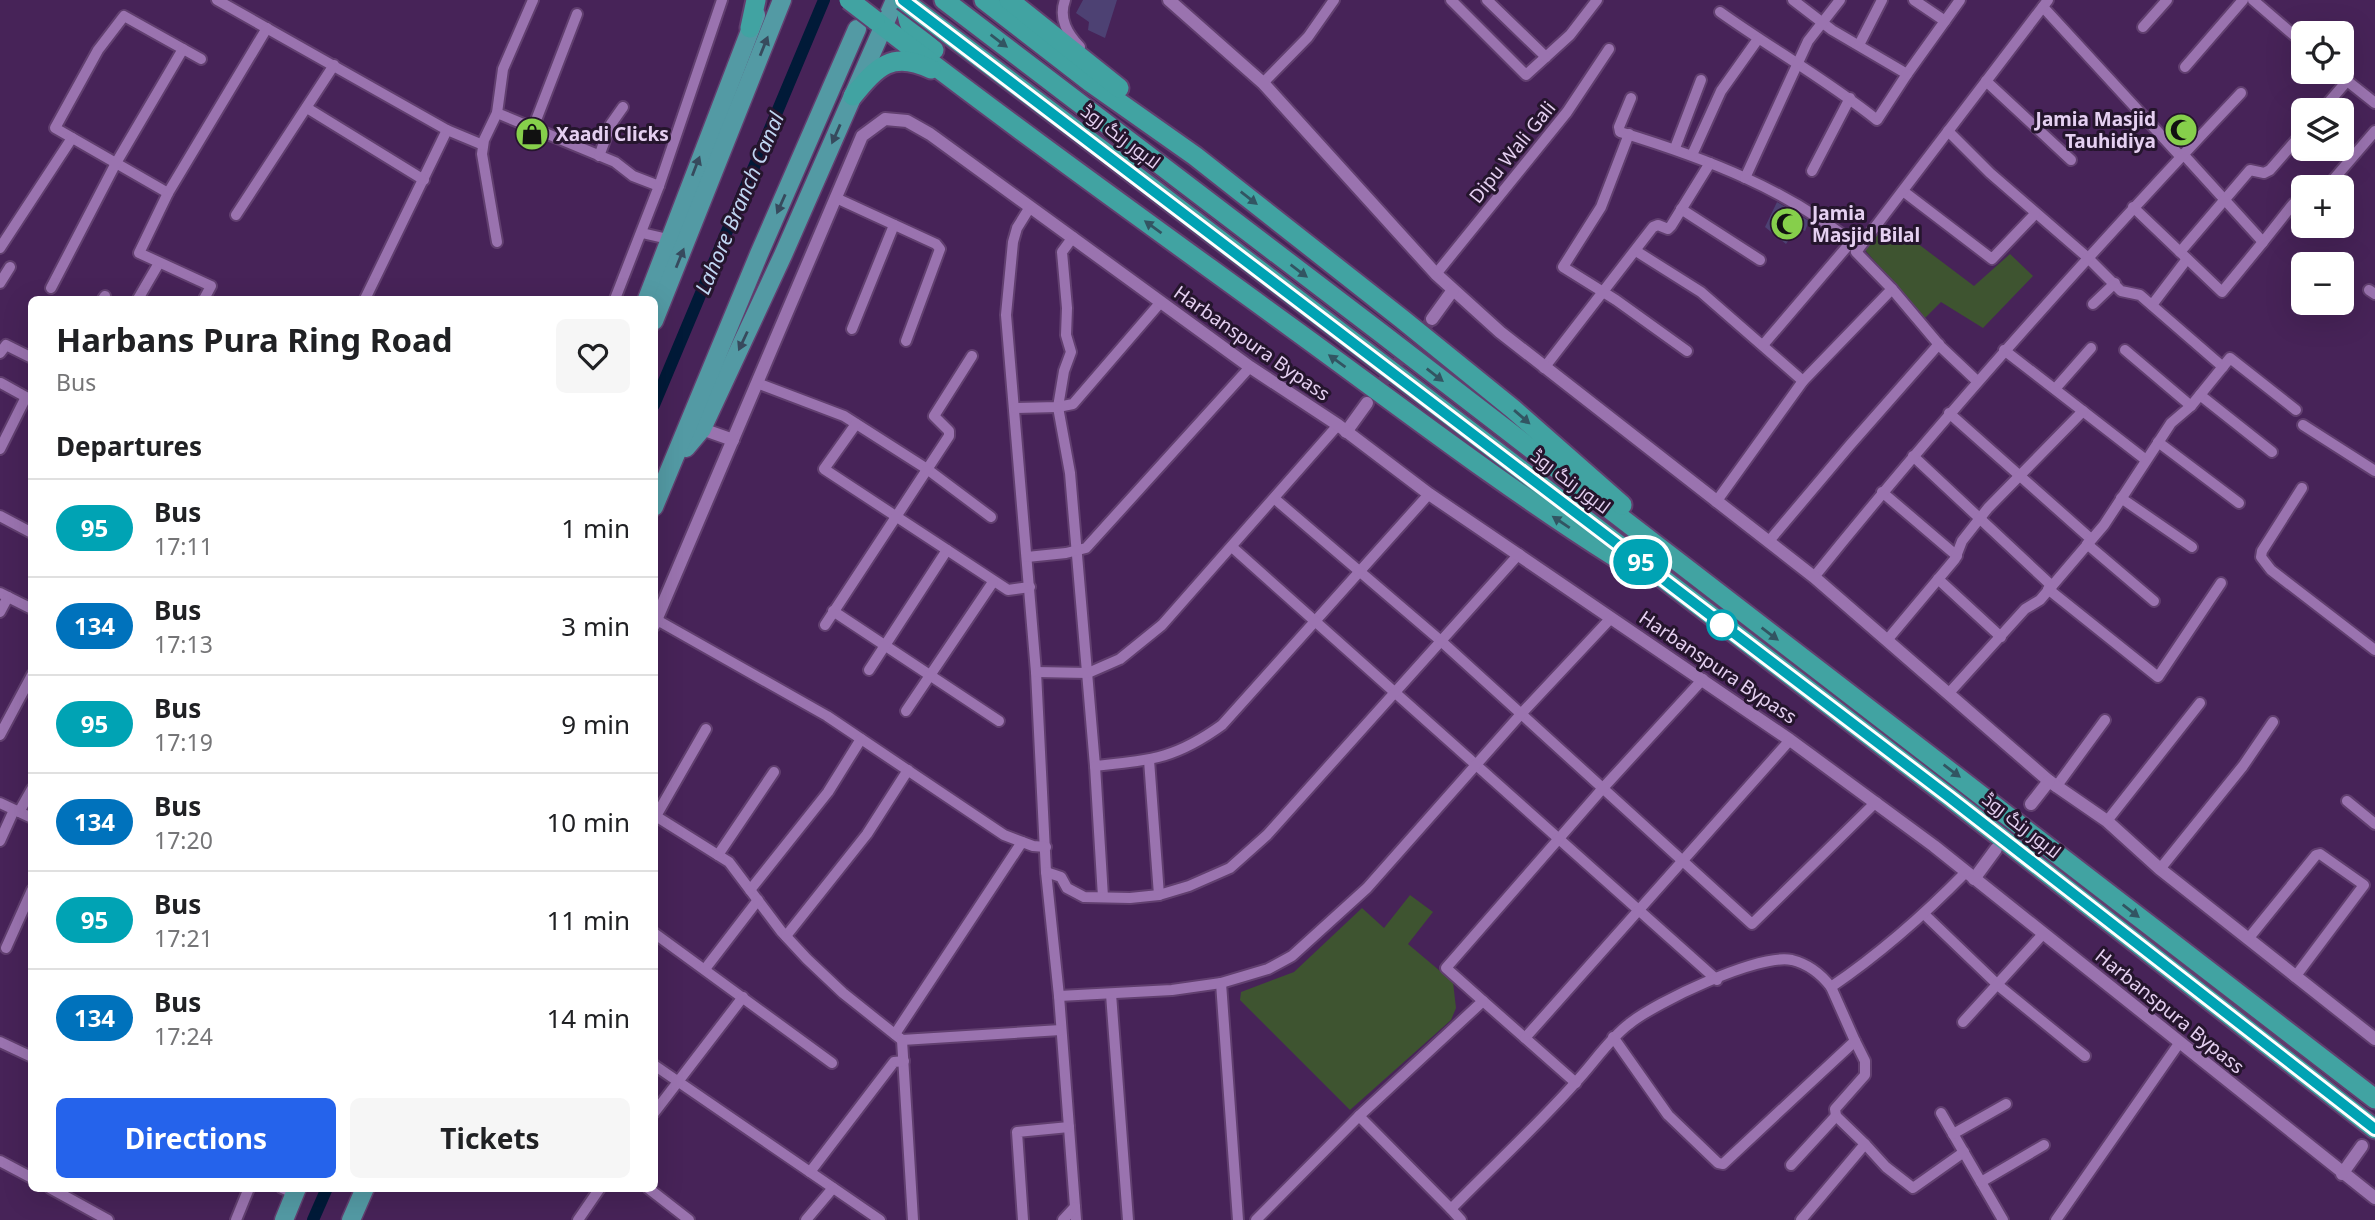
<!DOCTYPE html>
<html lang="en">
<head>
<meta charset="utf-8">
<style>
  body { margin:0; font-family:"Noto Sans",Cairo,sans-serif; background:#f6f6f6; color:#202124; height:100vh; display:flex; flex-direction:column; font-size:26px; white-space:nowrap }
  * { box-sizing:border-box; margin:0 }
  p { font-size:23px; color:#757577 }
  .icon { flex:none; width:38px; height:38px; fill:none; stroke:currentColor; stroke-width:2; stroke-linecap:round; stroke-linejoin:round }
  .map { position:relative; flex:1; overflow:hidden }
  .drawer { position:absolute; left:28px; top:296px; width:630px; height:896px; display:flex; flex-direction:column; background:#fff; border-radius:10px; box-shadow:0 7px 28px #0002 }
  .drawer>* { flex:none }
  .badge { padding:0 14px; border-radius:23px; font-size:24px; line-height:46px }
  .controls { position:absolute; left:2291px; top:21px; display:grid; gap:14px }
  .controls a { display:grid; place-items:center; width:63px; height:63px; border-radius:10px; background:#fff; box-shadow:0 7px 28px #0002; font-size:35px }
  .map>.badge { position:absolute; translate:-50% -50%; box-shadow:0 0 0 4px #fff }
  h2 { padding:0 28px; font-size:26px; line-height:63px }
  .round { display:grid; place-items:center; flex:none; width:74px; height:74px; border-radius:10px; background:#f6f6f6 }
  .overview { display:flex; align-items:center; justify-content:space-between; height:119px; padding:0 28px }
  h1 { font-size:33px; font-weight:700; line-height:52px }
  .cta { display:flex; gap:14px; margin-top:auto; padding:14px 28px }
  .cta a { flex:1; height:80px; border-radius:10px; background:#2563eb; color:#fff; font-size:28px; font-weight:700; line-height:80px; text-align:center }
  .cta a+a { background:#f6f6f6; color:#202124 }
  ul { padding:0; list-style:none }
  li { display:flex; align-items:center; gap:21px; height:98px; padding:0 28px; border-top:2px solid #e0e0e0 }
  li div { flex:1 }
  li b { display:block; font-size:26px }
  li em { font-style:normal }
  li .badge { min-width:77px; font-weight:700; text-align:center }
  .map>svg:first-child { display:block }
  .green { fill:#3e5430 }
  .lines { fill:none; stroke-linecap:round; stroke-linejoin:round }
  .canal { stroke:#011a38; stroke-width:12 }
  .building { fill:#4d4173 }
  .tertiary-tunnel { stroke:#5f3d6f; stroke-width:12; stroke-dasharray:12 6; stroke-linecap:butt }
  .minor-casing { stroke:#613f6f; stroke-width:14 }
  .tertiary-casing { stroke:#613f6f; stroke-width:16 }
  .trunk-casing { stroke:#613f6f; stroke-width:21 }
  .motorway-casing { stroke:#613f6f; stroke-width:23 }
  .minor { stroke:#9a73af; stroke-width:10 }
  .tertiary { stroke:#9a73af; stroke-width:12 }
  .trunk { stroke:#539aa4; stroke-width:18 }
  .motorway { stroke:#41a3a2; stroke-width:19 }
  .motorway-bridge-casing { stroke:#613f6f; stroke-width:23; stroke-linecap:butt }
  .motorway-bridge { stroke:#41a3a2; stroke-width:19 }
  .oneway { fill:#325562 }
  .oneway2 { fill:#374a5d }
  .line-casing { stroke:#fff; stroke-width:16 }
  .line { stroke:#00a3b4; stroke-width:10 }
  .stop-dot { fill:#fff; stroke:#00a3b4; stroke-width:3.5 }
  .labels { text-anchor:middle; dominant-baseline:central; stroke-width:6; stroke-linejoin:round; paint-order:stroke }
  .poi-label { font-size:19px; font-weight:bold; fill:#e5d0f1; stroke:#25152d; text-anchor:start }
  .street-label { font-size:19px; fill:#e5d0f1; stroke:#25152d }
  .water-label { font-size:21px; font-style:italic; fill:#c0d6f2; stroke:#25152d }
</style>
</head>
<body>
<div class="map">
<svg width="2375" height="1220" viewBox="0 0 2375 1220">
  <rect width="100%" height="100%" fill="#472358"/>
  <g class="green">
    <polygon points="1880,229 1900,242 1909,237 1974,286 2010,254 2033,276 1983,328 1941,302 1924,319 1865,250"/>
    <polygon points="1410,895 1433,912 1408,944 1453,982 1456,1008 1451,1020 1350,1110 1240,1000 1241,992 1294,972 1362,908 1384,928"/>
  </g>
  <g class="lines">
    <g class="canal">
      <polyline points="654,405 824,0"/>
      <polyline points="313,1220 327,1188"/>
    </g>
  </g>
  <g class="building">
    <polygon points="1083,0 1117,0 1105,38 1088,30 1089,22 1076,13"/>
    <polygon points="2180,112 2196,130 2182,144 2165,128"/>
    <polygon points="1777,202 1809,221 1805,231 1798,227 1786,244 1765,227"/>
  </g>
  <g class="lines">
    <polyline class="tertiary-tunnel" points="1372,396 1432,319"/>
    <defs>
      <g id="minor">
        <polyline points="217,0 447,130 365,299"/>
        <polyline points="533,0 503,69 497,113 615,162 633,176 659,186"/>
        <path d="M1065,0C1058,19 1068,34 1080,47"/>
        <polyline points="1451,0 1526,75 1570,35 1597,0"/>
        <polyline points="1487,0 1546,57"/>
        <polyline points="1793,0 1832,30 1907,74 1960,0"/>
        <polyline points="1914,0 1945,21"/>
        <polyline points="2253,0 2303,43"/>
        <polyline points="2043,7 2181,157"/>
        <path d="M1720,12C1772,49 1827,80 1877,120L1907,74"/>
        <polyline points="2143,27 2167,0"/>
        <polyline points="1859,45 1882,0"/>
        <polyline points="2185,67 2243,0"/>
        <polyline points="2336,72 2375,103"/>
        <polyline points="1986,81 2071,160"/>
        <polyline points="1263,83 1308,37 1334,0"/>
        <path d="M1631,98L1619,127L1620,132C1705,158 1790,190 1859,248"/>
        <polyline points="307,108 424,180"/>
        <polyline points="2322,110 2347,81"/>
        <polyline points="497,113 484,140 482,154 497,242"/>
        <polyline points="533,128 577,14"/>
        <polyline points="447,130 483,145"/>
        <polyline points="1948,131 1990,173 2087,257 2121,291 2140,295 2223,367"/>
        <polyline points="1629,134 1601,207 1563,267 1616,300 1687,351"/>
        <polyline points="1675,148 1701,80"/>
        <polyline points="2183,154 2263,242 2293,204 2303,212"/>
        <polyline points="1692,155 1721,91 1758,39"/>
        <polyline points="599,156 611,124 623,107"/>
        <polyline points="1812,171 1850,98"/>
        <polyline points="1745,178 1808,41 1840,0"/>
        <polyline points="2327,187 2375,131"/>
        <polyline points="1903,191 1992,259 2035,214"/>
        <polyline points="168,193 55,128 98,50 124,16 201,59"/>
        <polyline points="836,198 936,244 940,249 906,341"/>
        <polyline points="1030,207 1017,228 1013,242 1006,315 1036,672 1046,872 1059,996 1076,1220"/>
        <polyline points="2133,207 2222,292 2263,242"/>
        <polyline points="1681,209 1760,260"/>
        <polyline points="236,215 334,65"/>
        <polyline points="642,233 668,239"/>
        <path d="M1073,237L1062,252L1067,308L1066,335L1071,352L1064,371L1058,407L1070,473L1095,766C1151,760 1175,759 1222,725L1429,494"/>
        <polyline points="0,248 72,138"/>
        <polyline points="1636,251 1701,292 1803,381"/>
        <polyline points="2180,252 2250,170 2264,173 2270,170 2303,132"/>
        <polyline points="1436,274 1567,112 1609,49"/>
        <polyline points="0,283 10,267"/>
        <polyline points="51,288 116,163 183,49"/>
        <polyline points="1892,289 1941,347 1977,381"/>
        <polyline points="2369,290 2375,294"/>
        <polyline points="103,299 105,296"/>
        <polyline points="138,299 159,263"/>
        <polyline points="204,299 211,286 139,253 168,193 267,28"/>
        <polyline points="615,299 659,186 722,0"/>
        <polyline points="2093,304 2115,283"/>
        <polyline points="2152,305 2187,259"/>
        <polyline points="852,329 894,225"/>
        <polyline points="1763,345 1851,242"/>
        <polyline points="2004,350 2146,460"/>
        <polyline points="2125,350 2191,406"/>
        <polyline points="0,353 6,345 32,358"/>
        <polyline points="1544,368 1653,227 1658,225 1668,229 1671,226 1710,163"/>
        <polyline points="757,383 844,416 927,469 991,517"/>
        <polyline points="2055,389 2091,348"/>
        <polyline points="2200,395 2272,452"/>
        <polyline points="1015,408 1058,407 1073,404 1160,303"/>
        <polyline points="1949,413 2091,539"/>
        <polyline points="856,424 824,469 1008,590 1030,587"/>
        <polyline points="2303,425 2375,471"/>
        <polyline points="2158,442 2239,503"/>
        <polyline points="0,449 26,397 1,383"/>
        <polyline points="1913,456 2052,586"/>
        <polyline points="2302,488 2262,551 2261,557 2271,570 2375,650"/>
        <polyline points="1882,492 1957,556"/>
        <polyline points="2121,498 2192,547"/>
        <polyline points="1275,499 1441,641 1752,924 1876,802"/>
        <polyline points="1716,502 1803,381 1892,289 1856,252 2048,0"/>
        <polyline points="0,516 32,533"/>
        <polyline points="1769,541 1850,445 1939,344"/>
        <polyline points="2087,544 2154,601"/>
        <polyline points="1232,547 1717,980"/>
        <polyline points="1027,557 1066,553 1086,548 1250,367"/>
        <path d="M1814,577C1949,409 2093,250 2241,93"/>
        <polyline points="1938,579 2001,637"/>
        <polyline points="2048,589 2158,677 2221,583"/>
        <polyline points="0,593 32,609"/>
        <polyline points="833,611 999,721"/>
        <polyline points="0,612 8,597"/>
        <polyline points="657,620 827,716 1004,835 1033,846 1046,847"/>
        <polyline points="825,625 949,436 949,431 934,416 972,356"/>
        <polyline points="1888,639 1955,559 1962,541 1988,508 2083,411"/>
        <polyline points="869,670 947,550"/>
        <polyline points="1036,672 1088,673 1120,659 1162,625 1338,425"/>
        <polyline points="1949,693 2025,609 2040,600 2104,525 2171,423 2191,406 2230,358 2296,410"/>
        <polyline points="906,711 993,582"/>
        <polyline points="0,735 32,675"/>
        <polyline points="1149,760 1159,895"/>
        <polyline points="1095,766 1103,897"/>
        <polyline points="2056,787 2105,720"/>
        <polyline points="2347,801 2375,824"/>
        <polyline points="0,803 32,818"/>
        <polyline points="19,812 32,789"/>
        <polyline points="654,815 729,862 781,931 807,959 843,993 902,1040 1061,1030"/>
        <polyline points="656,816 706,729"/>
        <polyline points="2107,821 2200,703"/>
        <polyline points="0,841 14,810"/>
        <polyline points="718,855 774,772"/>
        <polyline points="2160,869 2243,766 2273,722"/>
        <polyline points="1046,872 1061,877 1067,888 1084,897 1130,898 1159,895 1189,886 1230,868 1267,835 1519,554"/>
        <polyline points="750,890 828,792 861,739"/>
        <polyline points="1924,914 1999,986 2085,1056"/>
        <polyline points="654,933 832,1063"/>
        <polyline points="786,936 867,834 908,770"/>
        <polyline points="2248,939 2316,855 2320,854 2364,885 2295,977"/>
        <polyline points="6,948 32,890"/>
        <polyline points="705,969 758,900"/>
        <polyline points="1221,983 1238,1220"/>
        <polyline points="1111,994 1128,1220"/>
        <polyline points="1059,996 1172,990 1221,983 1268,969 1292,956 1367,888 1521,714 1611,618"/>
        <polyline points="1483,1001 1576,1083"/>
        <polyline points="1963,1022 2043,934"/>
        <polyline points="895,1034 1022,842"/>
        <polyline points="1613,1037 1668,1115 1718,1163 1723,1164 1855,1041 1831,987"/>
        <polyline points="1525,1038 1790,740"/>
        <polyline points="902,1040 913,1220"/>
        <polyline points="0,1042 32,1057"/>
        <polyline points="654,1065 880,1220"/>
        <polyline points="654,1113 743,997"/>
        <polyline points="1941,1113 2003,1220"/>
        <polyline points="1359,1116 1451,1209"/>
        <polyline points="1953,1134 2006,1104"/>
        <polyline points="1865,1144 1886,1167 1913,1188 1964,1152"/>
        <polyline points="0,1161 32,1178"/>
        <polyline points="1791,1165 1836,1116"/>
        <polyline points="810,1172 894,1062 904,1061"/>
        <polyline points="1981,1182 2044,1145"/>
        <polyline points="50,1188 108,1220"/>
        <polyline points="282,1188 295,1194"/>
        <polyline points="648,1188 689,1220"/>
        <polyline points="236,1220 249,1188"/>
        <polyline points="578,1220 600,1188"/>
        <polyline points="806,1220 833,1188"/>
        <polyline points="1023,1220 1017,1132 1069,1127"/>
        <polyline points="1063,1220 1075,1207"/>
        <polyline points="1256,1220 1359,1116 1483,1001 1446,968 1603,788 1703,679"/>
        <path d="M1461,1220L1451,1209C1492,1167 1536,1127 1575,1083C1594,1063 1608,1040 1629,1024C1656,1002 1759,953 1792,960C1808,964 1821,974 1831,987C1881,953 1924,915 1966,872"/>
        <polyline points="1801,1220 1865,1144 1836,1116 1835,1109 1865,1075 1865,1061 1855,1041"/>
        <polyline points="2056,1220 2180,1042"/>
      </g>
      <g id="tertiary">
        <polyline points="1169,0 1263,83 1436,274 1500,332 1814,577 2049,781 2107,821 2160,869 2375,1039"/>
        <polyline points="1432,319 1453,290"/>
        <polyline points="702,429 733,440"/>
        <polyline points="1346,432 1367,403"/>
        <polyline points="654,625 862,136 885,119 907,121 930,134 1250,367 1338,425 1429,494 1790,740 1934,846 2375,1198"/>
        <polyline points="2031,804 2049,781"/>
        <polyline points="1974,879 1996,849"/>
        <polyline points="2342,1174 2362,1146"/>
      </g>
      <g id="trunk">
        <polyline points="647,299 756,15"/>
        <polyline points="654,321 782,0"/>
        <polyline points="686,448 702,429 783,255 895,0"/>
        <polyline points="654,507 759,254 857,29"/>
        <polyline points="284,1220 297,1188"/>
        <polyline points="351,1220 365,1188"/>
      </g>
      <g id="motorway">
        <path d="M908,0C903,25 916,36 934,50"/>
        <polyline points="944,0 1381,333 2375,1099"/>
        <polyline points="984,0 1090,82 1195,156 1402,319 1513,409 1622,505"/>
        <polyline points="1009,0 1119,88"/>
        <path d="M875,20C1012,126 1152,226 1292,328C1398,405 1503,486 1615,557"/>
        <polyline points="750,28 756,0"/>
        <path d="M853,96C877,67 892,50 931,69"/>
        <polyline points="1110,156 1949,797 2375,1129"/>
      </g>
    </defs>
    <use href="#minor" class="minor-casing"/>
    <use href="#tertiary" class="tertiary-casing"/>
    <use href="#trunk" class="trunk-casing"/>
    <use href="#motorway" class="motorway-casing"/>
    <use href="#minor" class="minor"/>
    <use href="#tertiary" class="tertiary"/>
    <use href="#trunk" class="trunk"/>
    <use href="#motorway" class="motorway"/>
    <defs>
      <g id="motorway-bridge">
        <polyline points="849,0 875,20"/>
        <polyline points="903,0 1110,156"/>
      </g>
    </defs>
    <use href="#motorway-bridge" class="motorway-bridge-casing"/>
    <use href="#motorway-bridge" class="motorway-bridge"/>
  </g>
  <defs><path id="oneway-solid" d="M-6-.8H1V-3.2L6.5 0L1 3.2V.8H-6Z" transform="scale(1.75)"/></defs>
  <g class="oneway">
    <use href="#oneway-solid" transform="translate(999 41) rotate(37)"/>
    <use href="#oneway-solid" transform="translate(1249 198) rotate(38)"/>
    <use href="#oneway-solid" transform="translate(1153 227) rotate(-144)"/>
    <use href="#oneway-solid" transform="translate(1299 271) rotate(37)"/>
    <use href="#oneway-solid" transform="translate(1337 361) rotate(-144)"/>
    <use href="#oneway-solid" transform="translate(1435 375) rotate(38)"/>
    <use href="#oneway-solid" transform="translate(1522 417) rotate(41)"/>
    <use href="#oneway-solid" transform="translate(1561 522) rotate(-146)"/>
    <use href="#oneway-solid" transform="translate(1770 634) rotate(37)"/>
    <use href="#oneway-solid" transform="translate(1952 771) rotate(37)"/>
    <use href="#oneway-solid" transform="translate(2131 911) rotate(38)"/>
  </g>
  <g class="oneway2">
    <use href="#oneway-solid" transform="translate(764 46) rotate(-68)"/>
    <use href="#oneway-solid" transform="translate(836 134) rotate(114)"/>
    <use href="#oneway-solid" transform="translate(696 166) rotate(-69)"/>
    <use href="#oneway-solid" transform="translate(781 204) rotate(114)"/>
    <use href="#oneway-solid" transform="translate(680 258) rotate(-68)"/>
    <use href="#oneway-solid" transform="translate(743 341) rotate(115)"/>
  </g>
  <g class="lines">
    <defs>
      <polyline id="line" points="903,0 1949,797 2375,1129"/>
    </defs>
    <use href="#line" class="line-casing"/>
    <use href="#line" class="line"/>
  </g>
  <defs>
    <symbol id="mosque-disc" viewBox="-11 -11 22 22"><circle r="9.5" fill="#86cf4b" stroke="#25152d"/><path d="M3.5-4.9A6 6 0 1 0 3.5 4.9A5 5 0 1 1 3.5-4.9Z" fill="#111"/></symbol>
    <symbol id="shop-disc" viewBox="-11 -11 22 22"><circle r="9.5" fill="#86cf4b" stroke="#25152d"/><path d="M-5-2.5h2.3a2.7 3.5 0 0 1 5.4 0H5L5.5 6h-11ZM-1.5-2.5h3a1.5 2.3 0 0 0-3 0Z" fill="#111"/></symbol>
  </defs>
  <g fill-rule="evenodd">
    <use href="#mosque-disc" x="2162" y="111" width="38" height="38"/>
    <use href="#shop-disc" x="513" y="115" width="38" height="38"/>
    <use href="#mosque-disc" x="1768" y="205" width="38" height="38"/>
  </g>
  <circle class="stop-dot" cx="1722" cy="625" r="14"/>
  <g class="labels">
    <g class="poi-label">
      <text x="2156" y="119" text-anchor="end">Jamia Masjid<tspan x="2156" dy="22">Tauhidiya</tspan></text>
      <text x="556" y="134">Xaadi Clicks</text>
      <text x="1812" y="213">Jamia<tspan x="1812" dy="22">Masjid Bilal</tspan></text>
    </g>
    <g class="street-label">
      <text transform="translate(1121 136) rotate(37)">لاہور رنگ روڈ</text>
      <text transform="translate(1512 152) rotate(-51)">Dipu Wali Gali</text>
      <text transform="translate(1252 343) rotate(35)">Harbanspura Bypass</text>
      <text transform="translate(1571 481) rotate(37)">لاہور رنگ روڈ</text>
      <text transform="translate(1718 667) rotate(34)">Harbanspura Bypass</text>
      <text transform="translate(2022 825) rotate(38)">لاہور رنگ روڈ</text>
      <text transform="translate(2170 1011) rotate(39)">Harbanspura Bypass</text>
    </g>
    <g class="water-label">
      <text transform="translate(739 203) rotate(-67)">Lahore Branch Canal</text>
    </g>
  </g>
</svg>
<div class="controls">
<a><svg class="icon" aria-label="locate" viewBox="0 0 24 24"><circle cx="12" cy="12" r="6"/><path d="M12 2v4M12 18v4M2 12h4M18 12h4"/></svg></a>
<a><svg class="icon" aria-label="layers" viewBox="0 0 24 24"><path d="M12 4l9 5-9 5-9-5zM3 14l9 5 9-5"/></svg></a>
<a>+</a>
<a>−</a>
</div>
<b class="badge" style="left:1641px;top:562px;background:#00a3b4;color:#fff">95</b>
<section class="drawer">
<div class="overview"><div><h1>Harbans Pura Ring Road</h1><p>Bus</p></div><a class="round"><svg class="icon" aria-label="heart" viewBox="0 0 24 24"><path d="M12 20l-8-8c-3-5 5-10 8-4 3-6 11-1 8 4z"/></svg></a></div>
<h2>Departures</h2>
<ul>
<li><span class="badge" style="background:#00a3b4;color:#fff">95</span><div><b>Bus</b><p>17:11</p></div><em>1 min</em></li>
<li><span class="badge" style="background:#0072bc;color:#fff">134</span><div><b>Bus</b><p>17:13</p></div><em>3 min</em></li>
<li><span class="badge" style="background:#00a3b4;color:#fff">95</span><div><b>Bus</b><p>17:19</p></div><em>9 min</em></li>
<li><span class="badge" style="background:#0072bc;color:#fff">134</span><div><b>Bus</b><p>17:20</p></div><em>10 min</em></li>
<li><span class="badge" style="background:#00a3b4;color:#fff">95</span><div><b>Bus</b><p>17:21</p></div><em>11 min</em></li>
<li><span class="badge" style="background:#0072bc;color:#fff">134</span><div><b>Bus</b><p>17:24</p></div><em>14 min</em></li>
</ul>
<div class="cta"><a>Directions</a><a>Tickets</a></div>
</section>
</div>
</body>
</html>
